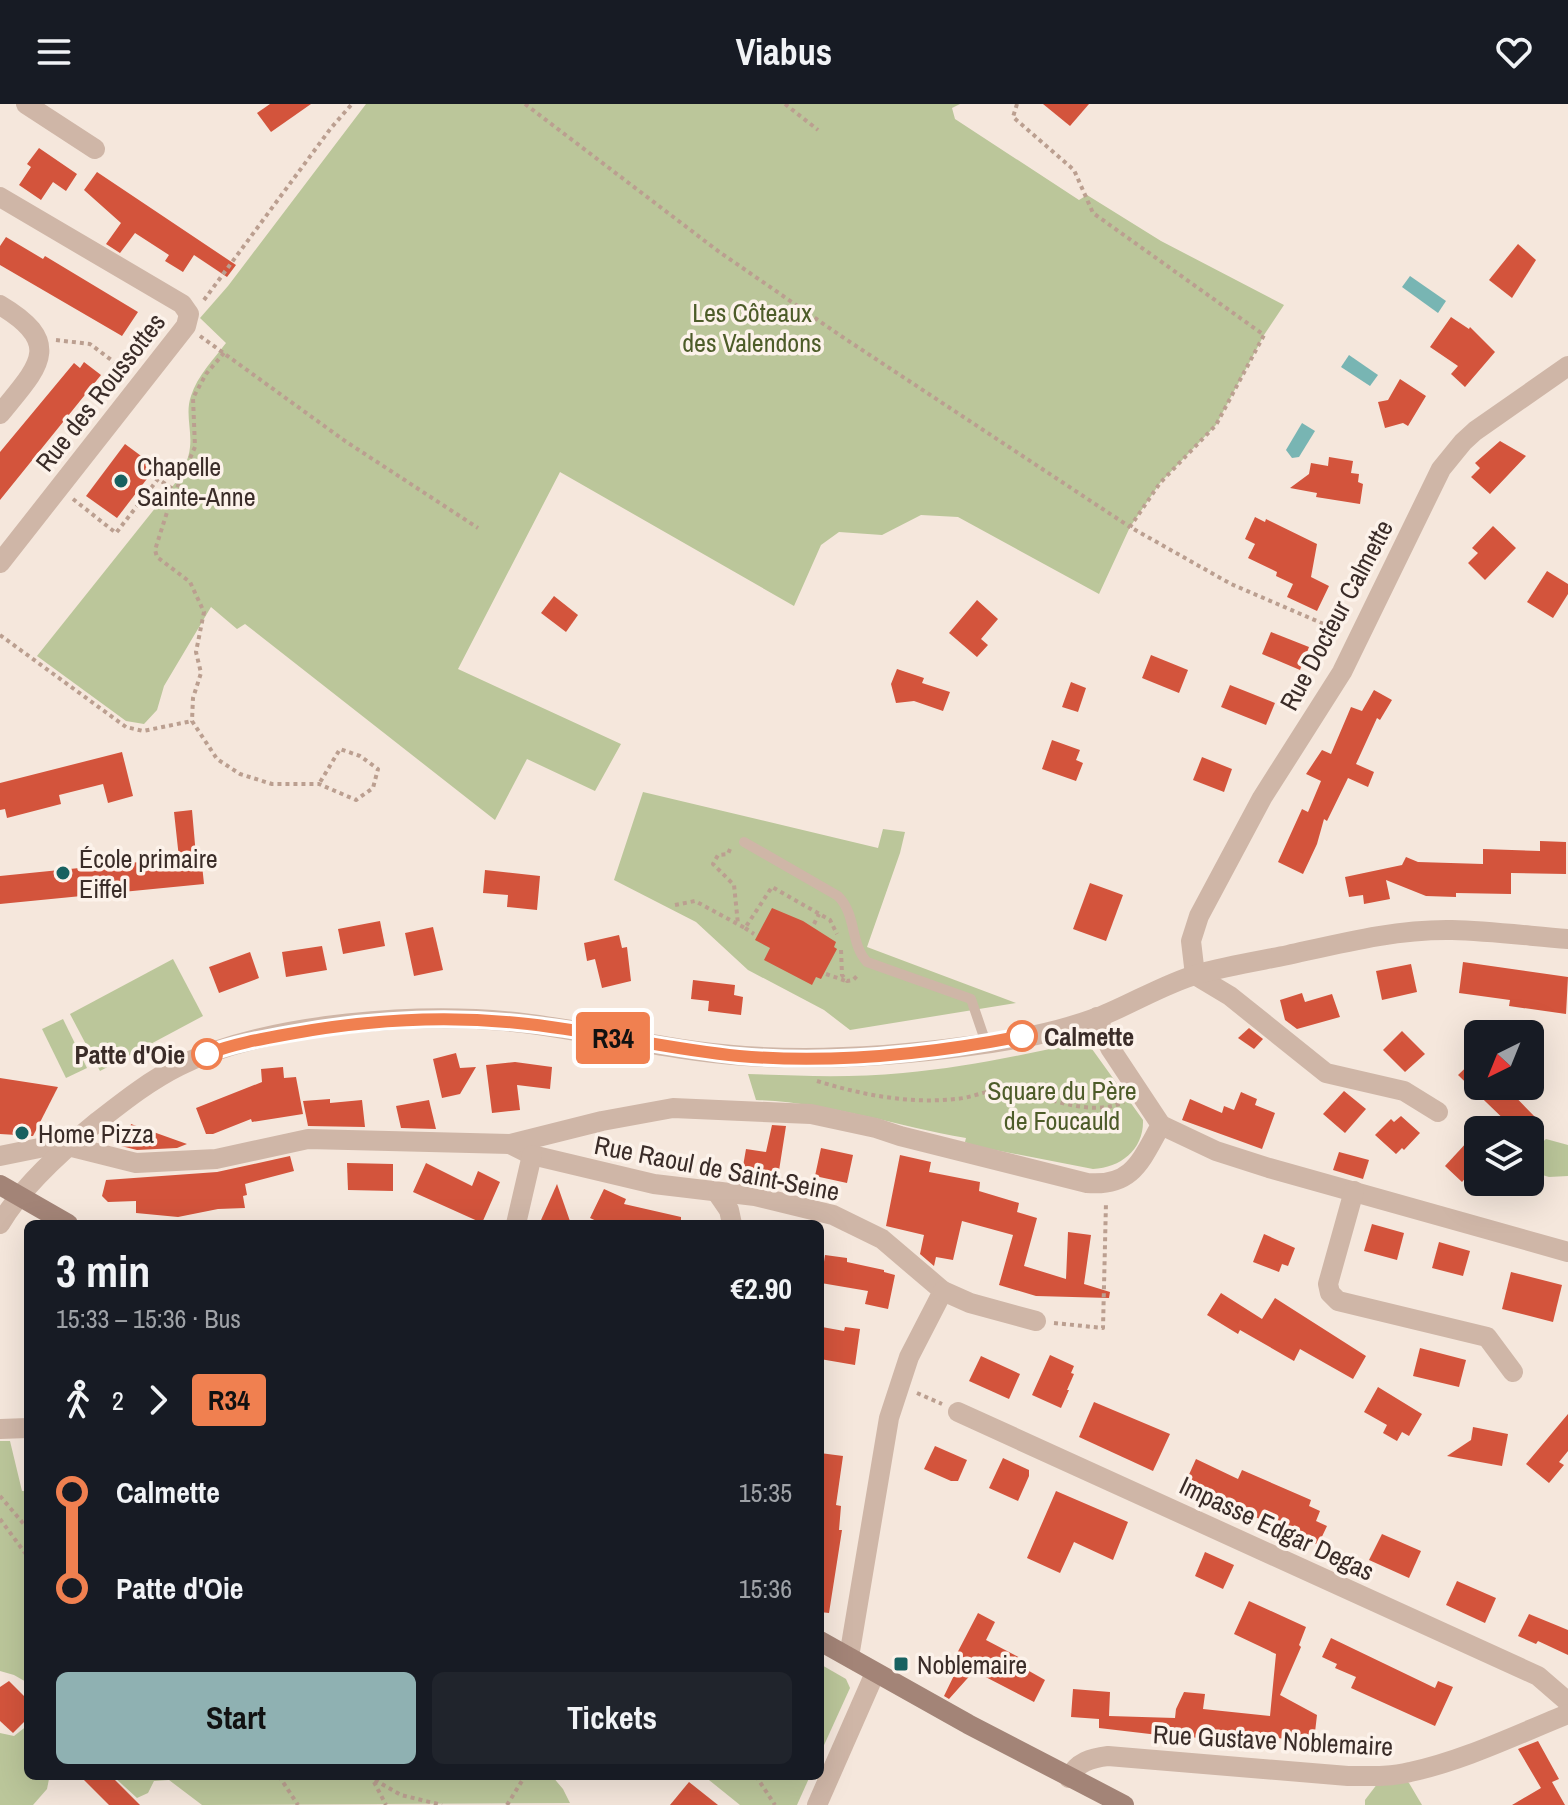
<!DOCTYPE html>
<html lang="en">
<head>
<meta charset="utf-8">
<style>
  body { margin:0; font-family:"Archivo Narrow",sans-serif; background:#20242c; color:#f1f3f6; height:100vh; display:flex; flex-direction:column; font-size:30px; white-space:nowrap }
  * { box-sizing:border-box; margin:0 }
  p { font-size:26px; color:#9ea1a6 }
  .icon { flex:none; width:44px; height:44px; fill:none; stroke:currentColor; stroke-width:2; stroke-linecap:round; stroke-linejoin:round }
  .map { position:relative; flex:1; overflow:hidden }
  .drawer { position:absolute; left:24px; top:1116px; width:800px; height:560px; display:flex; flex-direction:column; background:#171b24; border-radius:12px; box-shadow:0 8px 32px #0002 }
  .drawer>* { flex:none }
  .badge { padding:0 16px; border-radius:6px; font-size:28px; line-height:52px }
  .needle { width:52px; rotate:223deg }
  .buttons { position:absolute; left:1464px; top:916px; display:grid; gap:16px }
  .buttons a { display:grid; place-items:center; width:80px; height:80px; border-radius:12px; background:#171b24; box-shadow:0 8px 32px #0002; font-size:40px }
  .map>.badge { position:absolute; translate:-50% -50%; box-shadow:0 0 0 4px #fff }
  .legs { display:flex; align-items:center; gap:12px; height:88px; padding:0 32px; font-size:26px }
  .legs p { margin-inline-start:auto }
  .head { display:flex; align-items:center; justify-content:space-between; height:136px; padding:0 32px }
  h1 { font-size:44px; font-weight:700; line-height:60px }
  .primary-button { display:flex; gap:16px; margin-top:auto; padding:16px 32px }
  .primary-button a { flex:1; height:92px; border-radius:12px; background:#8fb1b2; color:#111; font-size:32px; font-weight:700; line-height:92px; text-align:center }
  .primary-button a+a { background:#20242c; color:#f1f3f6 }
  ul { padding:0 32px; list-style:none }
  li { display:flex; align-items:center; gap:28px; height:96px; font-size:30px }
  li i { display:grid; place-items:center; width:12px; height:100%; margin:0 10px; background:currentColor }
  li i::after { content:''; width:20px; height:20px; margin:-10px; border:6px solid; border-radius:50%; background:#171b24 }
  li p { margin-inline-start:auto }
  li:first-child i { background:linear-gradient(#0000 50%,currentColor 0) }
  li:last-child i { background:linear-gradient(currentColor 50%,#0000 0) }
  header { display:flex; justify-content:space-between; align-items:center; height:104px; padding:0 32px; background:#171b24; font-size:36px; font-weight:700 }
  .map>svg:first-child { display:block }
  .green { fill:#bbc69a }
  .water { fill:#78b5b3 }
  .building { fill:#d3543c }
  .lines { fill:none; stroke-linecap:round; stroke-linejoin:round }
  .path { stroke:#bb9f90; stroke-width:4; stroke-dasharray:4 4; stroke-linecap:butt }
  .service { stroke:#cfb6a7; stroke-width:10 }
  .minor { stroke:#cfb6a7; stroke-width:20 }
  .secondary { stroke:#a38477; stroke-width:20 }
  .line-1-casing { stroke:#fff; stroke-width:18 }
  .line-1 { stroke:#f08050; stroke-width:12 }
  .poi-dot { fill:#186160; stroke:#fcf2ea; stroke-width:3 }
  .stop-1-dot { fill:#fff; stroke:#f08050; stroke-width:4 }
  .labels { text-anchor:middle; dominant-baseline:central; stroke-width:7; stroke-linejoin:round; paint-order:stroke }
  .park-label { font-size:26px; fill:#4d5c29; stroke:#fcf2ea }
  .street-label { font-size:26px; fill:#3a2c28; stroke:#fcf2ea }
  .poi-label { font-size:26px; fill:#3a2c28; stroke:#fcf2ea; text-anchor:start }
  .stop-label { font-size:26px; font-weight:bold; fill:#3a2c28; stroke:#fcf2ea; text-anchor:start }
</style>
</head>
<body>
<header><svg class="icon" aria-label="menu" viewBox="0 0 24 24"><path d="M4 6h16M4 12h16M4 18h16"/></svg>Viabus<svg class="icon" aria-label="heart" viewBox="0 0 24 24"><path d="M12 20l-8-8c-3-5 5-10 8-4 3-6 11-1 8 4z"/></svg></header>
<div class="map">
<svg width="1568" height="1701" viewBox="0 0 1568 1701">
  <rect width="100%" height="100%" fill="#f5e7dc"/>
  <g class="green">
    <path d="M366,0H960L952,4L955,15L1079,96L1087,91L1161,137L1284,201L1264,231L1216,321L1160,379L1130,423L1099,490L958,413L921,411L882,431L839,428L821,441L794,502L560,368L458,565L621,640L595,687L527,655L495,716L245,520L237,525L211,503L164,582L157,606L144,620L126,617L37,552L176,378C182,367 189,356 190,343C192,326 185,309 191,292C197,272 214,255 226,239L200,214L228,182Z"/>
    <polygon points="643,688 878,744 883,725 905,728 900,749 867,843 1016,899 850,926 824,906 748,866 696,818 614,776"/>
    <polygon points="173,855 203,912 100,967 70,910"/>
    <polygon points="63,915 87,964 66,974 42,925"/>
    <path d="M1074,940H1087L1092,945L1143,1016C1144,1045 1121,1064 1093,1065L974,1042L965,1038L966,1034C896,1022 828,998 756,996L748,970C799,972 851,974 903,969C961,964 1017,952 1074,940Z"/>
    <path d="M1546,1035L1568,1041V1072L1549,1073L1539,1070C1532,1055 1533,1046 1546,1035Z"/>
    <polygon points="0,1337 10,1337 22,1387 28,1387 28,1579 14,1571 0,1567"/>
    <polygon points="820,1560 846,1575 850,1584 820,1650"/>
    <polygon points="28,1621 28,1672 71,1672 68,1675 49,1675 47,1685 33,1701 0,1701 0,1629 14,1632"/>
    <polygon points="1396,1669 1409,1679 1422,1701 1365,1701 1365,1696 1384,1671"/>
    <polygon points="113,1672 552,1672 563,1685 570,1699 202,1701 169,1676 154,1677 148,1689 137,1694"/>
    <polygon points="704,1672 810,1672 797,1701 740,1701"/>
  </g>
  <g class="water">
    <polygon points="1410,172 1446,197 1438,209 1402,183"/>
    <polygon points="1349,251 1378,271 1370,282 1341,263"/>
    <polygon points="1302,319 1315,327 1299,353 1292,354 1286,346"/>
  </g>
  <g class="building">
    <polygon points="270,0 311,0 271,28 257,9"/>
    <polygon points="1043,0 1089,0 1070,22"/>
    <polygon points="39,44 77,70 66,87 53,78 41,96 19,81 31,63 27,60"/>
    <polygon points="97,68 236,161 227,173 194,151 183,168 165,157 169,151 135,129 120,149 106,140 121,119 84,86"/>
    <polygon points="6,133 43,155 45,152 138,208 122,232 0,161 0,142"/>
    <polygon points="1518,140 1536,156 1512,194 1489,176"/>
    <polygon points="1451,213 1469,225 1470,223 1495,248 1465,283 1451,270 1458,262 1430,243"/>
    <polygon points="84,258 101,271 0,396 0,348 74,259 80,264"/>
    <polygon points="1400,275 1426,292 1408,322 1403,319 1385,324 1378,298 1388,296"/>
    <polygon points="1500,337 1526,352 1490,390 1471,373 1480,364 1475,359"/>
    <polygon points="125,340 156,363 117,414 86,392"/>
    <polygon points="1329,353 1353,357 1351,369 1359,370 1358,378 1363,380 1360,400 1316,393 1317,389 1290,384 1309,370 1311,359 1328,362"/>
    <polygon points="1255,413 1265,418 1266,415 1317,440 1311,473 1329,482 1317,507 1287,493 1293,480 1276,472 1277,468 1248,454 1255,440 1245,435"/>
    <polygon points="1493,422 1516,444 1485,476 1468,459 1478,449 1472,444"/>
    <polygon points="1547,467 1568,480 1568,490 1553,514 1527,498"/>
    <polygon points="554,492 578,511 566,528 541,509"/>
    <polygon points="977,496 998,515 981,535 988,541 977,553 949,529"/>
    <polygon points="1271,528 1309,543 1300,566 1262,550"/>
    <polygon points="1151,551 1188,566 1179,589 1142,574"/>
    <polygon points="897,565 924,574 922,579 950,588 943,607 914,597 896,599 891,580"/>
    <polygon points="1071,578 1086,584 1078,608 1062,603"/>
    <polygon points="1230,581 1275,599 1266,621 1221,603"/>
    <polygon points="1374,586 1392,596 1380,616 1377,614 1356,660 1374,668 1368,683 1348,674 1327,717 1324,715 1317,740 1303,770 1278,758 1302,705 1308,708 1321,677 1306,670 1322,646 1331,650 1351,603 1362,607"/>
    <polygon points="1052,636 1080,646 1076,656 1083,659 1076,677 1042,665"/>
    <polygon points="122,648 133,692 108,699 103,680 59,691 61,700 7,714 5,705 0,706 0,679"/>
    <polygon points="1202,653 1232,665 1224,688 1193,676"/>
    <polygon points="192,706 196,752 201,751 204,780 0,800 0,772 179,754 174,708"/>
    <polygon points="1540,737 1566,738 1566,770 1511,769 1511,790 1456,789 1456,793 1426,792 1386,776 1390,795 1364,800 1363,791 1349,793 1345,773 1402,761 1406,753 1418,758 1483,760 1483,745 1540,747"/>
    <polygon points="485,766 540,772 537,806 507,803 508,791 483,789"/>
    <polygon points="1090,779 1123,791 1106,837 1073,825"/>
    <polygon points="772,804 803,817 836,838 834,843 837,845 821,875 816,873 812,881 764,856 770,844 755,836"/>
    <polygon points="380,817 385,842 343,850 338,825"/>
    <polygon points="433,823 443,866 414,872 405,829"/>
    <polygon points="619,831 622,844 627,843 631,877 602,884 595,855 587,857 584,839"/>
    <polygon points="322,842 327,866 286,873 282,848"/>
    <polygon points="250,848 259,874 219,889 209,863"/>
    <polygon points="1463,858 1568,873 1566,910 1509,902 1510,896 1459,889"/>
    <polygon points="1411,860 1417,888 1382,896 1376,867"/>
    <polygon points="693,876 735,881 734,891 743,893 741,911 708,907 709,897 691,895"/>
    <polygon points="1302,889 1305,898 1332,890 1340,913 1297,925 1285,916 1280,896"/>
    <polygon points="1249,924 1263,935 1254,945 1238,934"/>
    <polygon points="1402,927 1425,950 1405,968 1383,946"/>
    <polygon points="456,949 460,964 476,963 460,990 442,994 433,955"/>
    <polygon points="1478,952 1478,982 1505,982 1535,1013 1523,1026 1515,1026 1458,971"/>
    <polygon points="515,958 552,963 550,985 517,981 520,1006 492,1009 486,961"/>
    <polygon points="283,963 284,974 296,973 303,1010 252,1018 251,1015 213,1030 206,1030 196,1004 262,978 261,965"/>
    <polygon points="0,974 58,983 33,1032 0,1030"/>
    <polygon points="1344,987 1366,1005 1345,1029 1323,1010"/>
    <polygon points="1241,988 1257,995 1255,1001 1275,1009 1262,1045 1182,1016 1190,995 1222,1009 1224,1002 1234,1006"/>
    <polygon points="330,995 330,999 362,996 365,1023 308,1022 303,997"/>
    <polygon points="429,996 436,1025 401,1024 396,1002"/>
    <polygon points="1401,1012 1420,1029 1404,1046 1402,1044 1396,1050 1375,1031 1391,1015 1394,1018"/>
    <polygon points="131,1020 187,1040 177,1044 137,1046 121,1042 119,1029 130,1026"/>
    <polygon points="772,1021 786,1022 778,1073 742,1068 746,1045 766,1048"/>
    <polygon points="1468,1037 1478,1046 1478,1060 1462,1078 1445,1062"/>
    <polygon points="821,1044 853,1051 847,1079 815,1072"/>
    <polygon points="1339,1048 1369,1056 1363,1075 1333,1066"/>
    <polygon points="900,1051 931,1058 929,1068 980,1078 979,1087 1019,1099 1017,1108 1037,1114 1024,1162 1066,1175 1068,1128 1091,1131 1084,1180 1110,1188 1109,1194 1036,1192 999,1181 1013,1131 962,1117 953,1156 936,1153 934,1162 920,1150 924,1131 886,1122"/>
    <polygon points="290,1052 294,1067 245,1080 247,1091 243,1092 245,1104 218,1105 178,1113 136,1109 136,1097 108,1098 102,1092 106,1076 217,1068"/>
    <polygon points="347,1059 393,1060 393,1087 348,1086"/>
    <polygon points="426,1059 472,1082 478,1067 500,1078 482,1119 413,1088"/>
    <polygon points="557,1080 571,1120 550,1120 541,1116"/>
    <polygon points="604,1085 626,1095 624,1100 681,1113 681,1120 603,1120 590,1114"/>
    <polygon points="1372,1120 1404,1129 1397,1156 1364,1147"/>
    <polygon points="1264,1130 1295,1144 1288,1162 1282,1160 1279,1168 1253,1158"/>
    <polygon points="1439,1138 1470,1147 1463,1172 1432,1164"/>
    <polygon points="825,1151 847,1154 847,1158 884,1166 884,1168 895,1171 888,1205 865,1200 868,1187 821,1179"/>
    <polygon points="1511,1168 1562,1181 1553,1218 1502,1205"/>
    <polygon points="1221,1189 1262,1215 1275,1194 1366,1252 1353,1275 1300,1245 1294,1257 1240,1226 1238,1230 1207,1211"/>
    <polygon points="822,1223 844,1227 845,1223 860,1225 855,1261 820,1255"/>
    <polygon points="1420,1244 1466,1256 1459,1283 1413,1272"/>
    <polygon points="1050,1251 1074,1262 1071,1269 1074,1270 1067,1286 1069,1286 1061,1304 1032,1291"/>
    <polygon points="981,1252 1020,1270 1009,1295 969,1277"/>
    <polygon points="1378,1283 1422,1310 1409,1332 1402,1328 1397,1337 1383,1329 1387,1321 1364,1308"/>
    <polygon points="1094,1298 1170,1330 1153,1367 1079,1333"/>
    <polygon points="1568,1310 1568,1347 1559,1358 1564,1361 1549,1379 1526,1360"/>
    <polygon points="1473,1323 1508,1330 1502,1362 1447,1352 1471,1336"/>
    <polygon points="935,1342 967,1356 958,1377 951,1377 924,1365"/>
    <polygon points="820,1349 843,1352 836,1401 841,1402 839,1426 842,1426 829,1509 820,1508"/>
    <polygon points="1003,1354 1029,1366 1029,1372 1018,1397 989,1384"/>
    <polygon points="1196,1355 1238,1375 1242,1366 1311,1396 1309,1402 1320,1407 1316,1417 1327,1422 1318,1441 1206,1391 1209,1386 1187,1375"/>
    <polygon points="1056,1387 1128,1418 1113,1456 1074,1438 1060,1469 1027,1454"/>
    <polygon points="1382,1430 1421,1447 1409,1474 1369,1456"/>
    <polygon points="1205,1448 1234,1461 1223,1485 1195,1472"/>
    <polygon points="1457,1477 1496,1494 1485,1519 1446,1501"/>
    <polygon points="1249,1497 1306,1523 1299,1541 1301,1543 1280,1591 1317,1611 1314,1637 1214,1629 1213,1635 1150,1630 1099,1624 1099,1615 1071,1613 1073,1585 1110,1588 1109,1612 1175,1614 1176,1605 1184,1588 1205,1590 1203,1605 1270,1612 1276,1550 1234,1530"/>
    <polygon points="978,1509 995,1518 986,1536 1026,1557 1022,1563 1045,1576 1034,1598 974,1567 949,1595 944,1592 960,1559 953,1557"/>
    <polygon points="1529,1510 1568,1526 1568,1551 1538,1537 1536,1540 1518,1532"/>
    <polygon points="1331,1534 1435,1584 1438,1577 1453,1583 1435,1622 1351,1584 1356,1573 1335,1564 1337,1560 1322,1553"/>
    <polygon points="9,1577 28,1596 28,1614 13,1629 0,1617 0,1583"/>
    <polygon points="1538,1637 1559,1675 1552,1678 1565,1701 1512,1701 1541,1684 1518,1645"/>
    <polygon points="80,1672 111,1672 140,1701 109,1701"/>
    <polygon points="689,1678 718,1701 670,1701"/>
  </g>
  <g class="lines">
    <g class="path">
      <polyline points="525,0 718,147 841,232 1130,423"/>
      <polyline points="785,0 818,26"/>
      <polyline points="1017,0 1013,13 1074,66 1093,109 1264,231 1216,321 1160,379 1130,423 1231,480 1340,527"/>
      <polyline points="204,196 331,24 352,0"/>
      <polyline points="200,232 345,337 478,424"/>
      <polyline points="56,236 90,240 126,267"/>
      <polyline points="224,249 206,270 193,294 195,343 169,402 155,446 157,453 190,478 204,508 196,548 201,569 193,594 192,617 217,655 240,670 272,680 319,680 356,696 373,684 378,665 360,652 340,645 319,680"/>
      <polyline points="73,395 116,429 158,375 176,387"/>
      <polyline points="0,531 126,623 143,627 192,617"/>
      <polyline points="730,745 728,750 718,751 713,760 734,781 738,820"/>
      <polyline points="675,801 695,797 745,824 772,783 830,816 837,830"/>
      <polyline points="814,820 819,810"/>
      <polyline points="745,824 754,830"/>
      <polyline points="841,846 842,871 847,877 853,876 859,870"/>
      <polyline points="826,870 846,877"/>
      <path d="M817,977C863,991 908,1000 956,995C972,994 988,985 1004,986C1044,989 1085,1015 1124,998"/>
      <polyline points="1054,1219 1103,1224 1106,1098"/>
      <polyline points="917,1289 942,1300"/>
      <polyline points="0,1392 28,1425"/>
      <polyline points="0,1415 28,1453"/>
      <polyline points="279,1672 298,1701"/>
      <polyline points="368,1672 401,1691 442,1701"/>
      <polyline points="756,1672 775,1701"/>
      <polyline points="374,1678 386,1701"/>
      <polyline points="507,1701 525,1672"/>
    </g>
    <path class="service" d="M744,738L838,792C857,811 850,840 867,858L971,895L986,939"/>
    <g class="minor">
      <polyline points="26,0 95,45"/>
      <polyline points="0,93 182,200 189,210 186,222 0,459"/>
      <path d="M0,201C66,240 37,264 0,310"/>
      <polyline points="1195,871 1191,837 1199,812 1262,694 1342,568 1441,365 1463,338 1475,327 1568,262"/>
      <polyline points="1195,871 1230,892 1326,969 1404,987 1438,1008"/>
      <polyline points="1161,1021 1216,1047 1269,1064 1568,1148"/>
      <polyline points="510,1040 532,1051 654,1080 755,1092 833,1111 882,1135 943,1187 909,1253 889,1314 849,1553"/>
      <path d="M68,1042L136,1059L216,1055L308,1035L510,1040L602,1017L673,1004L811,1010L876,1024L900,1032L1087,1079C1133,1083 1141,1056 1161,1021L1110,944L1097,913"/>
      <polyline points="0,1052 74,1037"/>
      <polyline points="1354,1087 1328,1180 1330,1189 1338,1197 1487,1233 1513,1268"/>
      <polyline points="718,1090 729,1106 732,1120"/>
      <path d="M0,1120C22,1082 64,1045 97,1018C124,997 149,977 179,962C269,918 424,907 523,919C597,928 670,947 745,952C819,957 895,952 969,942C1012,937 1058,928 1099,913C1132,900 1164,880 1198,870C1227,862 1258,857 1288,851C1342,839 1396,825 1452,826C1490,827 1530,832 1568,835"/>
      <polyline points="516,1120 532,1051"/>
      <polyline points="943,1187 970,1199 1036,1217"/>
      <polyline points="958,1308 1538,1572 1568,1598"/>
      <polyline points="0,1325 28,1324"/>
      <path d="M1069,1674C1077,1658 1091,1654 1108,1652L1348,1672C1369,1672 1390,1673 1410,1668C1463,1657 1518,1630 1568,1610"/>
      <polyline points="817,1701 875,1569"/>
    </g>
    <g class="secondary">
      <polyline points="0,1081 68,1120"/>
      <polyline points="820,1537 968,1620 1124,1701"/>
    </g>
  </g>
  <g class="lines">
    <defs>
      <path id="line-1" d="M207,950C233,940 261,935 289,930C365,916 441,911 518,919C592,926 665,945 739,952C832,960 930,950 1022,932"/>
    </defs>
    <use href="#line-1" class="line-1-casing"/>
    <use href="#line-1" class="line-1"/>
  </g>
  <g class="poi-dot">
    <circle cx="121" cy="377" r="8"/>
    <circle cx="63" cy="769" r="8"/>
    <circle cx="22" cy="1029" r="8"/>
    <rect x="893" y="1552" width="16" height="16" rx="4"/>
  </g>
  <g class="stop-1-dot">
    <circle cx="1022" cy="932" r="14"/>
    <circle cx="207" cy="950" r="14"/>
  </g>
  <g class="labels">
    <g class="park-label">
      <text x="752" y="208">Les Côteaux<tspan x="752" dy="30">des Valendons</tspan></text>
      <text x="1062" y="986">Square du Père<tspan x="1062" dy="30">de Foucauld</tspan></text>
    </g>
    <g class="street-label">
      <text transform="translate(100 288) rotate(-52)">Rue des Roussottes</text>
      <text transform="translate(1336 511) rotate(-62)">Rue Docteur Calmette</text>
      <text transform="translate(717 1064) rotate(11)">Rue Raoul de Saint-Seine</text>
      <text transform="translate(1277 1424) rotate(25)">Impasse Edgar Degas</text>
      <text transform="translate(1273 1636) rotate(3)">Rue Gustave Noblemaire</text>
    </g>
    <g class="poi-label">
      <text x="137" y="362">Chapelle<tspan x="137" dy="30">Sainte-Anne</tspan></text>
      <text x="79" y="754">École primaire<tspan x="79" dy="30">Eiffel</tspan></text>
      <text x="38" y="1029">Home Pizza</text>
      <text x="917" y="1560">Noblemaire</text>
    </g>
    <g class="stop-label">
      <text x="1044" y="932">Calmette</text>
      <text x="185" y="950" text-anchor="end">Patte d'Oie</text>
    </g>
  </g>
</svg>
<div class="buttons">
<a><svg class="needle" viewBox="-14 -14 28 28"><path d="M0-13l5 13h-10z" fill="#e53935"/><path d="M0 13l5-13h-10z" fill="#9ea1a6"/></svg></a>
<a><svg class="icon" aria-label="layers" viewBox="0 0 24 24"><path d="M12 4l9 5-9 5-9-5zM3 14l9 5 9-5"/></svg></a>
</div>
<b class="badge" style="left:613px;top:934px;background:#f08050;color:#111">R34</b>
<section class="drawer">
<div class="head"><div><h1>3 min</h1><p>15:33 – 15:36 · Bus</p></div><b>€2.90</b></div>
<div class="legs"><svg class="icon" aria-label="walk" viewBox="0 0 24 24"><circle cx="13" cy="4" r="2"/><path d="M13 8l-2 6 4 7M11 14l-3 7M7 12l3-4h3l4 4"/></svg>2<svg class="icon" aria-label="forward" viewBox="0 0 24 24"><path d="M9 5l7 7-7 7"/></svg><b class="badge" style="background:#f08050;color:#111">R34</b></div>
<ul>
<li><i style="color:#f08050"></i><b>Calmette</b><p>15:35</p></li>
<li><i style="color:#f08050"></i><b>Patte d'Oie</b><p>15:36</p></li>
</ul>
<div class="primary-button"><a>Start</a><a>Tickets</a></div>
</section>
</div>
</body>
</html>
